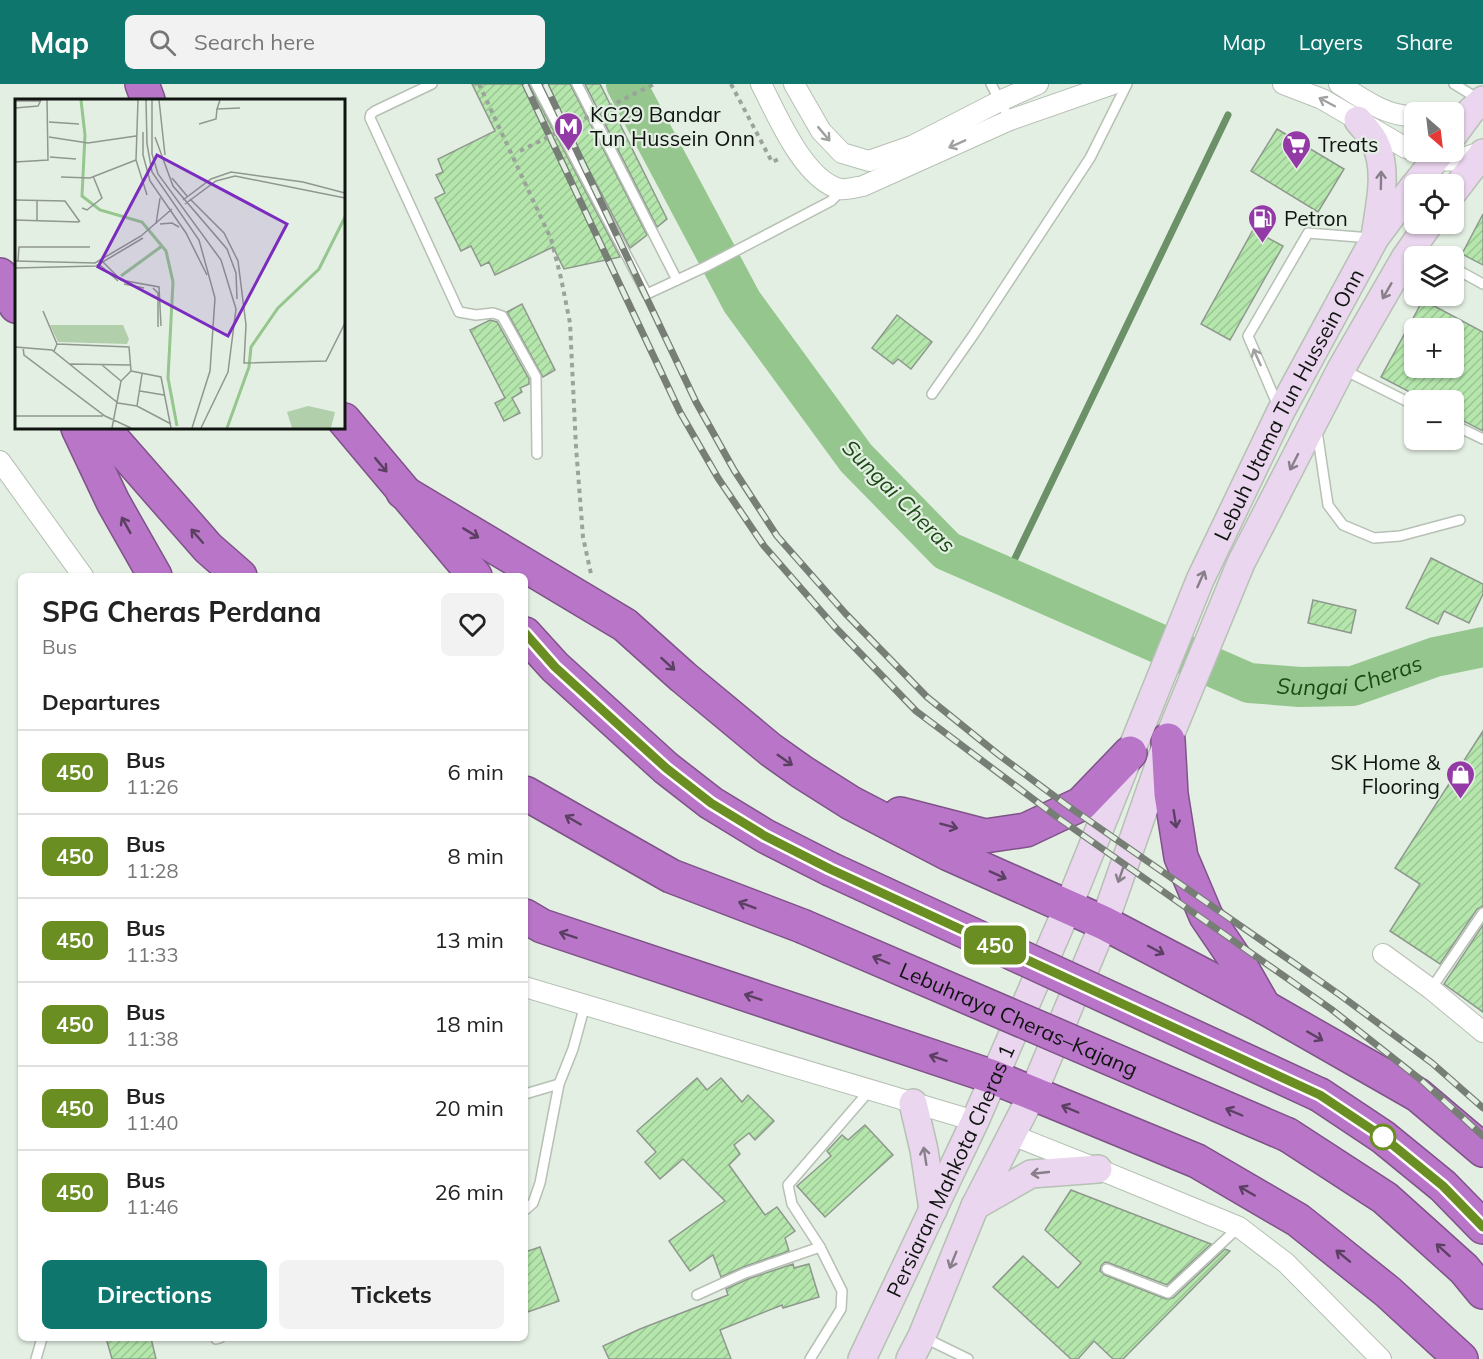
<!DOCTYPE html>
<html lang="en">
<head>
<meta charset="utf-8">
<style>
  body { margin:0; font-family:Mulish,sans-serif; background:#f2f2f2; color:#222; height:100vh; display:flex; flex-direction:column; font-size:22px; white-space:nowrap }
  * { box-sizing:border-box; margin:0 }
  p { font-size:20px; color:#767676 }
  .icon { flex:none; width:33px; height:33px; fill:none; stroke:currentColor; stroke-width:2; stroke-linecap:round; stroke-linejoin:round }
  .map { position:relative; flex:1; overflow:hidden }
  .panel { position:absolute; left:18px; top:489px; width:510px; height:768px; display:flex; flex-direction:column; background:#fff; border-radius:9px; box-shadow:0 2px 4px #0004 }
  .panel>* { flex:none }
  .badge { padding:0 12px; border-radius:9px; font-size:21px; line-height:39px }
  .needle { width:39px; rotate:152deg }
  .controls { position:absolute; left:1404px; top:18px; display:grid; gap:12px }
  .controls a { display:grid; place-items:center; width:60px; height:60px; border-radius:9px; background:#fff; box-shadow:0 2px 4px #0004; font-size:30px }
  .map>.badge { position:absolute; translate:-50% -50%; box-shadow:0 0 0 3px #fff }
  h2 { padding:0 24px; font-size:22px; line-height:54px }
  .round { display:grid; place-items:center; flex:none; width:63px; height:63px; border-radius:9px; background:#f2f2f2 }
  .headline { display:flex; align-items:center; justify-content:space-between; height:102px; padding:0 24px }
  h1 { font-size:28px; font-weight:700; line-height:45px }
  .action { display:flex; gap:12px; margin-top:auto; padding:12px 24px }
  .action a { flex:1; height:69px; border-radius:9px; background:#0f766e; color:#fff; font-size:24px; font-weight:700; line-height:69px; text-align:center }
  .action a+a { background:#f2f2f2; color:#222 }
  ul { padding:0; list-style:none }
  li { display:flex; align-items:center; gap:18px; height:84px; padding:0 24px; border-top:2px solid #e0e0e0 }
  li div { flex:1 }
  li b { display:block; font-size:22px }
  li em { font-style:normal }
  li .badge { min-width:66px; font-weight:700; text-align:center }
  header { display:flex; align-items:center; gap:36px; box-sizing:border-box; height:84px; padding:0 30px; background:#0f766e; color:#fff }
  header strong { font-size:28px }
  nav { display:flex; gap:33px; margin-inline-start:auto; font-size:21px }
  .search { width:420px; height:54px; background:#f2f2f2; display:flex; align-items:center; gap:15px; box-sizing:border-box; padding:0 21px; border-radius:9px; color:#767676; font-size:22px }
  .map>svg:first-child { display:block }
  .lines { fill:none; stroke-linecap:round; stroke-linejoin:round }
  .stream { stroke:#6c9168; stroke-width:7 }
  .river { stroke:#94c68d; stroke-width:40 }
  .building { fill:url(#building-hatch); stroke:#8e988d; stroke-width:1.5; fill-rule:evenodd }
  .service-casing { stroke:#b6c0b4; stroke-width:12 }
  .minor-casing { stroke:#b6c0b4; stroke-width:22 }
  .secondary-casing { stroke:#b6c0b4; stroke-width:30 }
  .motorway-casing { stroke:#7e5388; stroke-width:36 }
  .path { stroke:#9ba49b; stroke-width:4; stroke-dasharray:4.5 4.5; stroke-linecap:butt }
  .service { stroke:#fff; stroke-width:9 }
  .minor { stroke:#fff; stroke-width:20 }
  .secondary { stroke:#ead6ee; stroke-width:27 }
  .motorway { stroke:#b975c8; stroke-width:33 }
  .rail-casing { stroke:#777e76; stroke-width:7 }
  .rail { stroke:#e4efe3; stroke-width:4.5; stroke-dasharray:14; stroke-linecap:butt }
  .motorway-bridge-casing { stroke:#7e5388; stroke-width:36; stroke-linecap:butt }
  .path-bridge { stroke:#9ba49b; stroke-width:4; stroke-dasharray:4.5 4.5; stroke-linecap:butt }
  .motorway-bridge { stroke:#b975c8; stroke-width:33 }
  .oneway { stroke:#9fa19f }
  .oneway2 { stroke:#887f8a }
  .oneway3 { stroke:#5c4063 }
  .line-casing { stroke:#fff; stroke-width:14 }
  .line { stroke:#6b8e23; stroke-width:9 }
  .stop-dot { fill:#fff; stroke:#6b8e23; stroke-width:3 }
  .labels { text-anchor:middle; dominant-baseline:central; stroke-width:4.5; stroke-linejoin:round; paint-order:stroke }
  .poi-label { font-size:21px; fill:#101410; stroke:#e4efe3; text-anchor:start }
  .street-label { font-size:21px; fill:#101410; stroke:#e4efe3 }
  .water-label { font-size:22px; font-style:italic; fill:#1a4a13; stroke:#e4efe3 }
  .inset-river { fill:none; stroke:#94c68d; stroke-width:3 }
  .inset-road { fill:none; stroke:#8f978f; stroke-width:1.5 }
  .view { fill:#7b2cbf; fill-opacity:0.15; stroke:#7b2cbf; stroke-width:3 }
  .inset-edge { fill:none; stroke:#101410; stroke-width:3 }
</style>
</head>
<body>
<header>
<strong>Map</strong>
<div class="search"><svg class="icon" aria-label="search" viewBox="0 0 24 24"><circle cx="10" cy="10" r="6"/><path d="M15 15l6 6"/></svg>Search here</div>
<nav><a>Map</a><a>Layers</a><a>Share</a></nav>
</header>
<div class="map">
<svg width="1483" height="1275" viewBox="0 0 1483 1275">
  <defs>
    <pattern id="building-hatch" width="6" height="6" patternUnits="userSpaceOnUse" patternTransform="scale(1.5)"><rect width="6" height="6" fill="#b5e7ad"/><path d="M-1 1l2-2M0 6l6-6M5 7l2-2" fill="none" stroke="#9bc594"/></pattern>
  </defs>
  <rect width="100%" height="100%" fill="#e4efe3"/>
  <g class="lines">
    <polyline class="stream" points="1006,493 1228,31"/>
    <path class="river" id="s1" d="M626,0L742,218L856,374L947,467L1249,599L1300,603L1353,602L1435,573L1483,563"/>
  </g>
  <g class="building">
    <polygon points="472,0 529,0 620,173 564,185 553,163 495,191 489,178 481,182 471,162 461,167 435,114 445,109 436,91 443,88 438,75 495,47"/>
    <polygon points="544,0 570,0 647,151 630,164"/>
    <polygon points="585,0 600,0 667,135 657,143"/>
    <polygon points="1277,45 1344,85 1318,128 1251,87"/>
    <polygon points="1483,130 1483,181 1462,170"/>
    <polygon points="1253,146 1283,162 1230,256 1201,240"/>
    <path d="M1423,216L1483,248V347L1454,332V316H1425L1381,293ZM1414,244H1454V284H1414Z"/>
    <polygon points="522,220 555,286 543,293 507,228"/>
    <polygon points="897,231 932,258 911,285 898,275 893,280 872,264"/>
    <polygon points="490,236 497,238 529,295 529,300 520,304 522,308 512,314 520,329 504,337 495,319 505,314 470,246"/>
    <polygon points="1431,474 1483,500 1483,510 1469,539 1444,527 1438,540 1406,524"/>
    <polygon points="1313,516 1356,526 1351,549 1308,539"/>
    <polygon points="1483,647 1483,822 1477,825 1440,880 1390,847 1420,800 1395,784"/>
    <polygon points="1483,841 1483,928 1444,900"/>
    <polygon points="697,994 707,1006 721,994 742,1018 748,1011 774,1037 755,1056 749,1049 734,1061 740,1070 729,1081 765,1131 777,1123 795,1147 785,1154 789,1167 743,1183 721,1193 713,1171 690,1187 669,1157 725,1117 683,1075 660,1095 645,1078 656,1068 637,1047"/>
    <polygon points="865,1041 893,1071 825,1133 797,1102 831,1072 827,1067 842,1051 848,1056"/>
    <polygon points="1071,1106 1211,1160 1167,1201 1109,1179 1105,1178 1101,1182 1100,1187 1105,1191 1166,1215 1173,1214 1225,1165 1230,1167 1123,1275 1113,1275 1094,1257 1078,1275 1071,1275 993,1203 1023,1172 1058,1204 1081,1179 1045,1146"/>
    <polygon points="540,1163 559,1217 525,1229 525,1168"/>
    <polygon points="793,1180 794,1184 809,1180 819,1213 783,1224 782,1221 720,1246 731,1275 609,1275 603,1262 640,1245 728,1211 726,1205 748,1195"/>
    <polygon points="106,1254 151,1254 156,1275 112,1275"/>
  </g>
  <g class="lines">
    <defs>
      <g id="service">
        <polyline points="432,0 375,27 371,30 370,34 459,228 476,231 493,229 502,232 536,293 537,370"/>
        <polyline points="536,0 647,210 705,183 831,117 842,106"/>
        <polyline points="577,0 677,196"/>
        <polyline points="991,0 1010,36"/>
        <polyline points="1454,0 1480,16"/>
        <polyline points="1454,184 1483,200"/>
        <polyline points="1344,286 1414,321"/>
        <polyline points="932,310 974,250 1090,74 1127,0"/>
        <polyline points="1278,322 1248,252 1308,149 1371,154"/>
        <polyline points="1454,341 1483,355"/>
        <polyline points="1317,347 1328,421 1343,441 1374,454 1400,452 1460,436"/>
        <polyline points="1431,905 1483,829"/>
        <polyline points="525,1010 559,1000"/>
        <polyline points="525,1126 533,1119 540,1099 559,1000 573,965 585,921"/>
        <polyline points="1107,1185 1168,1209 1239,1143"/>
        <polyline points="697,1211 745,1189 820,1163"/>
        <polyline points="925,1254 968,1275"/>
        <polyline points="216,1255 220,1254"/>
        <polyline points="36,1275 42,1254"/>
        <polyline points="810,1275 841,1225 842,1207 820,1163 792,1120 788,1101 870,1006"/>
      </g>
      <g id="minor">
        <path d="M761,0C777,31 804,96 840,105C847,106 857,103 863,102L1010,36L1113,0"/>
        <polyline points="794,0 821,47 842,69 869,77 912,62 1000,17 1038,0"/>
        <polyline points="1283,0 1322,15 1406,64 1414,67"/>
        <path d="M1339,0C1362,14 1386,33 1414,32"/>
        <path d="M1425,72C1448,81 1462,75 1483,67"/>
        <polyline points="0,377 83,492"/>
        <polyline points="1383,870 1431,905 1483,948"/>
        <polyline points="525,903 975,1037"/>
        <polyline points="1012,1051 1098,1085 1239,1143 1286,1179 1381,1275"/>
      </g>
      <g id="secondary">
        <path d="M1358,36C1363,43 1372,51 1375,59C1389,87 1379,123 1375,153"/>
        <polyline points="1454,50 1471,27 1483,16"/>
        <polyline points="1416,100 1441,68"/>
        <polyline points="1454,107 1483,69"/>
        <polyline points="913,1019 924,1066 933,1126"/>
        <polyline points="975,1122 1031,1090 1098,1085"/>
        <path id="s2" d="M862,1275L975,1037L1068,823L1200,496L1281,327L1375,154L1414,102"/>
        <polyline points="910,1275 922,1252 975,1122 1033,1009 1104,839 1168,656 1241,479 1341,285 1405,174 1429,140"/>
      </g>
      <g id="motorway">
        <polyline points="142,0 148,16"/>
        <polyline points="0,191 16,222"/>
        <polyline points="344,336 475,492"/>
        <polyline points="78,344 113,418 155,492"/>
        <polyline points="103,344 208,464 240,492"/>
        <polyline points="403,408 625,541 683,593 771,666 802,688 851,719 949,770 1104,839 1264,923 1418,1011 1483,1066"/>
        <polyline points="525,550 555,583 666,684 711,719 765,752 830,785"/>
        <polyline points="1168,656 1171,710 1181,773 1206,832 1244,888 1264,923"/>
        <polyline points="525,709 671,792 802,842"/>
        <polyline points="900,730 985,752 1026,746 1081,720 1130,669"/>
        <polyline points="525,832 542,842 993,993 1197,1077 1298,1136 1388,1208 1461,1275"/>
        <polyline points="1320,1011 1383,1053 1443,1102 1483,1143"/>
        <polyline points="1288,1051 1385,1114 1464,1185 1483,1208"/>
      </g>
    </defs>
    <use href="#service" class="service-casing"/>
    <use href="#minor" class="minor-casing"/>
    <use href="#secondary" class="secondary-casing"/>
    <use href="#motorway" class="motorway-casing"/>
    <g class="path">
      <polyline points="479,0 551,155 561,194 570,239 576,363 583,453 591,490"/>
      <polyline points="731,0 772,78 779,75"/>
    </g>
    <use href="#service" class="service"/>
    <use href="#minor" class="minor"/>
    <use href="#secondary" class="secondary"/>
    <use href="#motorway" class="motorway"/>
    <defs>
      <g id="rail">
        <polyline points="525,0 680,328 718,394 764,462 834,542 916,627 1057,733 1331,925 1421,996 1483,1052"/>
        <polyline points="545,0 696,318 734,386 777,452 845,529 927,613 999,671 1065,720 1340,911 1432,979 1483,1024"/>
      </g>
    </defs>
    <use href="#rail" class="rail-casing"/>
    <use href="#rail" class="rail"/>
    <defs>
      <g id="motorway-bridge">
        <polyline points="830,785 1320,1011"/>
        <path id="s3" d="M802,842L1288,1051"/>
      </g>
    </defs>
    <use href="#motorway-bridge" class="motorway-bridge-casing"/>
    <polyline class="path-bridge" points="520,67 654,0"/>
    <use href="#motorway-bridge" class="motorway-bridge"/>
  </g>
  <defs><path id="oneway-shaft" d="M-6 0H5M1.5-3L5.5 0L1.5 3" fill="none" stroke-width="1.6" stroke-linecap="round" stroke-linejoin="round" transform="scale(1.5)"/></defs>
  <g class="oneway">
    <use href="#oneway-shaft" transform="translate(1327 18) rotate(-152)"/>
    <use href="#oneway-shaft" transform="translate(824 50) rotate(50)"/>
    <use href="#oneway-shaft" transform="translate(957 60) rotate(156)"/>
    <use href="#oneway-shaft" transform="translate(1257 273) rotate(-114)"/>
  </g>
  <g class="oneway2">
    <use href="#oneway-shaft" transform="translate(1381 96) rotate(-89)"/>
    <use href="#oneway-shaft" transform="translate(1387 207) rotate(120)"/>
    <use href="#oneway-shaft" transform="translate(1294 378) rotate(117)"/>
    <use href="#oneway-shaft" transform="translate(1201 495) rotate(-66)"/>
    <use href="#oneway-shaft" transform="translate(1121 790) rotate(109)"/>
    <use href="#oneway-shaft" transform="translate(925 1072) rotate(-99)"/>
    <use href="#oneway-shaft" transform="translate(1040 1089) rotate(174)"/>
    <use href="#oneway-shaft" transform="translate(953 1176) rotate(112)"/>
  </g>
  <g class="oneway3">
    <use href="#oneway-shaft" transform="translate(381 381) rotate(50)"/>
    <use href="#oneway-shaft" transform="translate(126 441) rotate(-119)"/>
    <use href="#oneway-shaft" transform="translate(471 449) rotate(31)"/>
    <use href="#oneway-shaft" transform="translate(197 452) rotate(-131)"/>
    <use href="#oneway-shaft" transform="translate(668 580) rotate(42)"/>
    <use href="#oneway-shaft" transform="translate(785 676) rotate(35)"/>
    <use href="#oneway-shaft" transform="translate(1175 735) rotate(81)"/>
    <use href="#oneway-shaft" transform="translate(573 736) rotate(-150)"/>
    <use href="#oneway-shaft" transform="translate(949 742) rotate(15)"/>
    <use href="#oneway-shaft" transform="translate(998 791) rotate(24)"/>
    <use href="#oneway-shaft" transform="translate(747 821) rotate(-159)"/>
    <use href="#oneway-shaft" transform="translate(568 851) rotate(-162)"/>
    <use href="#oneway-shaft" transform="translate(1156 866) rotate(28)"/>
    <use href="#oneway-shaft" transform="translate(881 876) rotate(-157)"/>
    <use href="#oneway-shaft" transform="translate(753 913) rotate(-162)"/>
    <use href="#oneway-shaft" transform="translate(1315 952) rotate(30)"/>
    <use href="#oneway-shaft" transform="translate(938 974) rotate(-162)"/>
    <use href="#oneway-shaft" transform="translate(1070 1025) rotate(-157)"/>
    <use href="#oneway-shaft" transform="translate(1234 1028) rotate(-157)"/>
    <use href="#oneway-shaft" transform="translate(1247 1107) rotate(-150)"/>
    <use href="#oneway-shaft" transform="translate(1443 1166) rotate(-138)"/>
    <use href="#oneway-shaft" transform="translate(1343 1172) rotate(-141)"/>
  </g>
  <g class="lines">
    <defs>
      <polyline id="line" points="525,549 555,583 666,684 711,719 765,752 830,785 1320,1011 1383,1053 1443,1102 1483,1143"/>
    </defs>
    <use href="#line" class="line-casing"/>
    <use href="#line" class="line"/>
  </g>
  <defs>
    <symbol id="metro-pin" viewBox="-11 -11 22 30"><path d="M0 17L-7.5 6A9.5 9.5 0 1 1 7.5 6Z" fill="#933aa6" stroke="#e4efe3"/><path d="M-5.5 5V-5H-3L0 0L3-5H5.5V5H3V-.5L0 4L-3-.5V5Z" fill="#fff"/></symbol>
    <symbol id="supermarket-pin" viewBox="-11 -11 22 30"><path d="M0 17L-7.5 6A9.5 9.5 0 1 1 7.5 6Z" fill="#933aa6" stroke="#e4efe3"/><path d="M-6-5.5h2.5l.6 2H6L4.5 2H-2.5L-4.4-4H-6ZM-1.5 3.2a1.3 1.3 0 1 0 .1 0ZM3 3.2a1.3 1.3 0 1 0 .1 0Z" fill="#fff"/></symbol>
    <symbol id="fuel-pin" viewBox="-11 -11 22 30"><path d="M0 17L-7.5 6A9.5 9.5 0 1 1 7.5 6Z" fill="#933aa6" stroke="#e4efe3"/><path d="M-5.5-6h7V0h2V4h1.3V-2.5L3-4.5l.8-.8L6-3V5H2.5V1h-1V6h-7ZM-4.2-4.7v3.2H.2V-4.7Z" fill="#fff"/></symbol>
    <symbol id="shop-pin" viewBox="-11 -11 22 30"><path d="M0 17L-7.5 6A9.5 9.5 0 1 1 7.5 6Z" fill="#933aa6" stroke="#e4efe3"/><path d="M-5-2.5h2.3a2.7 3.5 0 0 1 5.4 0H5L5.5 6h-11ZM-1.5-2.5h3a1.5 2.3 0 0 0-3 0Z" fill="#fff"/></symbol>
  </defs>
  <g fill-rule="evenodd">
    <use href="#metro-pin" x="552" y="26" width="33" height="45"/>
    <use href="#supermarket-pin" x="1280" y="44" width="33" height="45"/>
    <use href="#fuel-pin" x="1246" y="118" width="33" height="45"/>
    <use href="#shop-pin" x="1444" y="674" width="33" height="45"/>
  </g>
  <circle class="stop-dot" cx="1383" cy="1053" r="12"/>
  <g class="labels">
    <g class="poi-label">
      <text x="590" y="30">KG29 Bandar<tspan x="590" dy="24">Tun Hussein Onn</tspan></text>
      <text x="1318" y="60">Treats</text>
      <text x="1284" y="134">Petron</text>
      <text x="1440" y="678" text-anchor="end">SK Home &amp;<tspan x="1440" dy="24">Flooring</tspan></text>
    </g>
    <g class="street-label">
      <text stroke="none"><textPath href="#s2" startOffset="1046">Lebuh Utama Tun Hussein Onn</textPath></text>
      <text stroke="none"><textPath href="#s3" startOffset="236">Lebuhraya Cheras–Kajang</textPath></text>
      <text stroke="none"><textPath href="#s2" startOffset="208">Persiaran Mahkota Cheras 1</textPath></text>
    </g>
    <g class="water-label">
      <text transform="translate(899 412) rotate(45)">Sungai Cheras</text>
      <text stroke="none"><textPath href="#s1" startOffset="1002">Sungai Cheras</textPath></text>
    </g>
  </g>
  <g transform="translate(15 15)">
    <rect width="330" height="330" fill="#e4efe3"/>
    <path d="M293,307L320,313L316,329H277L272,313Z" fill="#b0cfaa"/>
    <path d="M35,226H108L114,240L112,245L43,243Z" fill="#b0cfaa"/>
    <path class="inset-river" d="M66,1L70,36L67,97L85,111L127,123L151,152L158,183L153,279L162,327M106,177L147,147M212,329L234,268L236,248L263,209L304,170L330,118"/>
    <path class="inset-road" d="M123,1L121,61L132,96M131,1L132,45L137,73L184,141L200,199L195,272L177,329M137,1V55L143,75L206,161L221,210L213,273L186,329M144,1L150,56M205,1L202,10L225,9M0,2H26M0,9L23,7L26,1M34,23L64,25M184,25L201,20L202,10M128,33V56L135,82L171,134L192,176M34,38L73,44L121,37M140,38L158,87L212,150L221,174L222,200M35,58L61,60M0,63L33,61L32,1M46,78L75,79L121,61M157,79L172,97M175,100L209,134L223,162L231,226L229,264L311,262L330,224M0,101L50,102L65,123M168,101L196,80L216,73L288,83L330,94M22,102V121M170,105L201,82L220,77L330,99M67,109L72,111L87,99L78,77M0,121L64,123M141,125L145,99M145,125L157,124L164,128M0,162L80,164L126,137L157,110M3,162L4,148H75M87,162L106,181L144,188L146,227M85,166L103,182M0,169L81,167L128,139M109,185L129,189M138,189L143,194V228M28,212L42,245L39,252M42,245L114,248L116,272L106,282L97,329M0,248L37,251L103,304L122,307L156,325M8,248L9,256L90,317L116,329M55,265L116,266M87,266L106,282M116,272L146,278L156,329M125,292L149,296M122,307L127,275M0,317H88"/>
    <path class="view" d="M142,56L272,125L213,237L83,168Z"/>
    <rect width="330" height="330" class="inset-edge"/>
  </g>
</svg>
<div class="controls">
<a><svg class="needle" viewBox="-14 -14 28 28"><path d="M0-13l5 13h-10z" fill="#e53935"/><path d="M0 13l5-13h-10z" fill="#767676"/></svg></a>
<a><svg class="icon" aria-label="locate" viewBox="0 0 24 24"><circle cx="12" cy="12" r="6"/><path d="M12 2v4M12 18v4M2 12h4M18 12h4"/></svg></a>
<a><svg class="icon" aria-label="layers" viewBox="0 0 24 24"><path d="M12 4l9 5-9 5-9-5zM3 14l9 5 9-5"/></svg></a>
<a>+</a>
<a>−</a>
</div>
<b class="badge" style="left:995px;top:861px;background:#6b8e23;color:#fff">450</b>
<section class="panel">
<div class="headline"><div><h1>SPG Cheras Perdana</h1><p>Bus</p></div><a class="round"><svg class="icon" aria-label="heart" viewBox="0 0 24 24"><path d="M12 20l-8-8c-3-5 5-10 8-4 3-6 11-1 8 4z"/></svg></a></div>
<h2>Departures</h2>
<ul>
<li><span class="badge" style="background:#6b8e23;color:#fff">450</span><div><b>Bus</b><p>11:26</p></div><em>6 min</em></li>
<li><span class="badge" style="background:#6b8e23;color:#fff">450</span><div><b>Bus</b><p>11:28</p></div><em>8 min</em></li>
<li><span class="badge" style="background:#6b8e23;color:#fff">450</span><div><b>Bus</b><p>11:33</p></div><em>13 min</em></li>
<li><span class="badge" style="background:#6b8e23;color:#fff">450</span><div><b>Bus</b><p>11:38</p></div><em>18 min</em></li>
<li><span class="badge" style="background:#6b8e23;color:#fff">450</span><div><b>Bus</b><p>11:40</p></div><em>20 min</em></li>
<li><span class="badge" style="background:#6b8e23;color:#fff">450</span><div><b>Bus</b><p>11:46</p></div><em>26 min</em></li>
</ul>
<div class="action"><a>Directions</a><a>Tickets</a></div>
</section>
</div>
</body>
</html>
